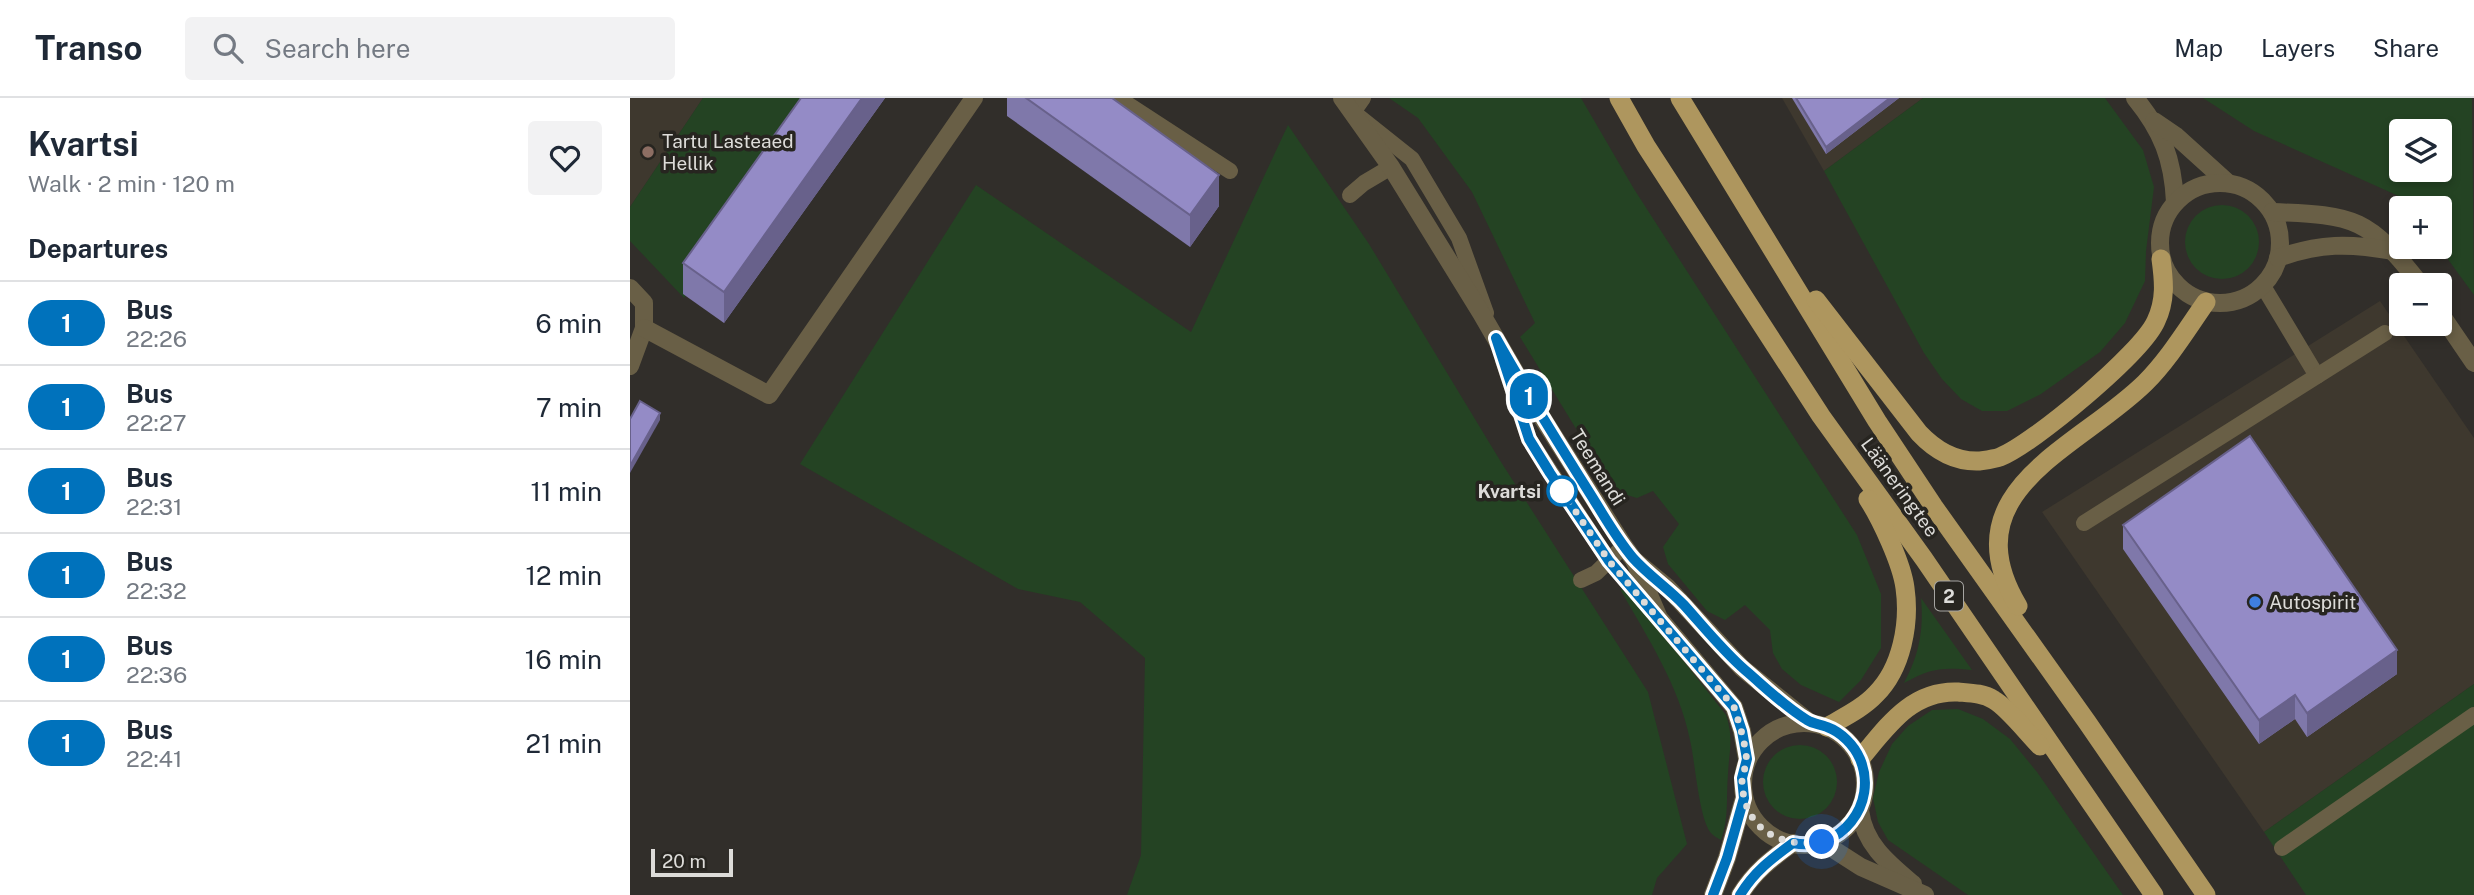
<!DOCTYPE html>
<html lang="en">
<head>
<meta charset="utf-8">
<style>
  body { margin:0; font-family:"Public Sans",sans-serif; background:#f2f2f3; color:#1f2937; height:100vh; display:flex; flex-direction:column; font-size:26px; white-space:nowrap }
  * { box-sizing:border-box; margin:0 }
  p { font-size:23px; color:#747a83 }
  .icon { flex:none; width:38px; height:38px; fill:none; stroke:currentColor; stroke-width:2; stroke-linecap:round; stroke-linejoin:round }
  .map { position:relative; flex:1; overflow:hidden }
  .side { display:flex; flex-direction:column; background:#fff; width:630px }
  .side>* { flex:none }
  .badge { padding:0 14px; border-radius:23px; font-size:24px; line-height:46px }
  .fabs { position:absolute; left:1759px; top:21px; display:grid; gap:14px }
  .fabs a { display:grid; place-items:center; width:63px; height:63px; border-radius:7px; background:#fff; box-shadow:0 4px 10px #0003; font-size:35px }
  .scale { position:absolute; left:21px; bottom:18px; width:82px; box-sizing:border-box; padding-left:7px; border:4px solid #dddcd9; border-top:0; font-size:19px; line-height:24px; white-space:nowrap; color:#dddcd9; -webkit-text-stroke:5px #272520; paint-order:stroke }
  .you { position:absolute; width:35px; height:35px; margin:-18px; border:5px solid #fff; border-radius:50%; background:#1a73e8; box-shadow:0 0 0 10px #1a73e833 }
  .map>.badge { position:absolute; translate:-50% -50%; box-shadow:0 0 0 4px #fff }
  h2 { padding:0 28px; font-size:26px; line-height:63px }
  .round { display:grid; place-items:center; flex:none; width:74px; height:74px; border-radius:7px; background:#f2f2f3 }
  .head { display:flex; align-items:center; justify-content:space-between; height:119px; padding:0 28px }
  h1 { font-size:33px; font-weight:700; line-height:52px }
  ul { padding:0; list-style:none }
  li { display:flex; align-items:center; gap:21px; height:84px; padding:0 28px; border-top:2px solid #e0e1e3 }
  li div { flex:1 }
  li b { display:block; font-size:26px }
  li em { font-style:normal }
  li .badge { min-width:77px; font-weight:700; text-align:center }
  header { display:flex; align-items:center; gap:42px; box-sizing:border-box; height:98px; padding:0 35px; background:#fff; border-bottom:2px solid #e0e1e3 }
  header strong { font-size:33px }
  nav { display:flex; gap:38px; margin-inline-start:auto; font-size:24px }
  .search { width:490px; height:63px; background:#f2f2f3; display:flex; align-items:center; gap:18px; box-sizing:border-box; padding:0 24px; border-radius:7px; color:#747a83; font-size:26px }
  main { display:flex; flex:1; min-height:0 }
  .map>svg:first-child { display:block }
  .built { fill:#3e382e }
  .green { fill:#244323; fill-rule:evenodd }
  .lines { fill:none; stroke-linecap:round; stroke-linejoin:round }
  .service { stroke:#695f46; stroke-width:16 }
  .minor { stroke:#695f46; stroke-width:18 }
  .trunk { stroke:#ae965e; stroke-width:19 }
  .wall { fill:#7f78aa }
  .shaded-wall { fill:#68618b }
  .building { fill:#948bc6; stroke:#68618b; stroke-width:2 }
  .line-casing { stroke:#fff; stroke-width:16 }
  .line { stroke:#0072bc; stroke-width:10 }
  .walk { stroke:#dddcd9; stroke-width:7; stroke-dasharray:0 12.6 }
  .education-dot { fill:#8d6e63; stroke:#272520; stroke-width:2.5 }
  .stop-dot { fill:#fff; stroke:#0072bc; stroke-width:3.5 }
  .shop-dot { fill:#3f7fe0; stroke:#272520; stroke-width:2.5 }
  .labels { text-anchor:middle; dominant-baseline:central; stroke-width:7; stroke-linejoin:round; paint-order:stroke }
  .shield { fill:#272520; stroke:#a6a5a2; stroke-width:2 }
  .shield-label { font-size:18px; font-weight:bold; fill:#dddcd9 }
  .poi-label { font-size:19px; fill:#dddcd9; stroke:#272520; text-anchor:start }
  .street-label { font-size:19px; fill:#dddcd9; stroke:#272520 }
  .stop-label { font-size:19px; font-weight:bold; fill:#dddcd9; stroke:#272520; text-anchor:end }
</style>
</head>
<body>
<header>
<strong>Transo</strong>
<div class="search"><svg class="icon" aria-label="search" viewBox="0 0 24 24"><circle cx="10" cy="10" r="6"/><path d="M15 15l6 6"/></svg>Search here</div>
<nav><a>Map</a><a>Layers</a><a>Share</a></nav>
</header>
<main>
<section class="side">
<div class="head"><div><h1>Kvartsi</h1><p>Walk · 2 min · 120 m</p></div><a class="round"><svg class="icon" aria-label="heart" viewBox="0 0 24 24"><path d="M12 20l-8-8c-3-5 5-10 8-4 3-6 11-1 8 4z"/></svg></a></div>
<h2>Departures</h2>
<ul>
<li><span class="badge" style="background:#0072bc;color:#fff">1</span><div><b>Bus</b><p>22:26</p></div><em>6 min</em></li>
<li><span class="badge" style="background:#0072bc;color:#fff">1</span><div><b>Bus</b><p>22:27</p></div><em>7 min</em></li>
<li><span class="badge" style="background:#0072bc;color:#fff">1</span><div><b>Bus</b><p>22:31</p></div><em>11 min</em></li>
<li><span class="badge" style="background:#0072bc;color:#fff">1</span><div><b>Bus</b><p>22:32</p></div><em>12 min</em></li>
<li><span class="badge" style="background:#0072bc;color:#fff">1</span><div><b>Bus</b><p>22:36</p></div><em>16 min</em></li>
<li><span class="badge" style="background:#0072bc;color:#fff">1</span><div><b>Bus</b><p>22:41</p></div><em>21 min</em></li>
</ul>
</section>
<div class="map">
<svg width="1844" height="797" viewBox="0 0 1844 797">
  <rect width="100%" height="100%" fill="#312e2a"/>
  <g class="built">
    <polygon points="0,0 73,0 0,109"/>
    <polygon points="1152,0 1293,0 1194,73"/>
    <polygon points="1750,203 1844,340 1844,586 1634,734 1412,414"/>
  </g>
  <g class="green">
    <polygon points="73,0 189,0 54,200 0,143 0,109"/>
    <polygon points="759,0 951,0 1004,91 1227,437 1251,496 1251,550 1231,582 1209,604 1171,587 1152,571 1143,555 1140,532 1115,507 1095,522 1077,513 1038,466 1033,449 1049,426 1023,393 1007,400 984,393 890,239 905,225 842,94 788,20"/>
    <polygon points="1293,0 1475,0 1513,52 1524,89 1516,153 1515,183 1495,225 1470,254 1411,296 1377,313 1352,313 1331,301 1312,281 1294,255 1194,73"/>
    <path d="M1573,0H1842L1844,197L1809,149L1810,110H1781L1773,100L1624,33ZM1771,33H1810V72H1771Z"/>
    <polygon points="658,27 739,146 871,364 1018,594 1057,746 1027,780 1022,797 497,797 511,757 515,560 450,504 388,491 170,366 346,87 561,234"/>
    <circle cx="1592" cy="144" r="37"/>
    <path d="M990,491L1001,496L1096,617C1104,641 1099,652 1098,676C1096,699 1099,720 1091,742C1088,740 1085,739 1082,736C1069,724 1065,662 1060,642C1049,587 1017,539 990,491Z"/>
    <path d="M1291,500L1342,572C1312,569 1301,570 1274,585C1289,557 1294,532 1291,500Z"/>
    <polygon points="1844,586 1844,797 1676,797 1634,734"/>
    <polygon points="1328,611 1353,621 1380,641 1407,674 1493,797 1338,797 1258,742 1248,724 1243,700 1249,674 1262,646 1278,628 1302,612"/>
    <circle cx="1170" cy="684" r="37"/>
  </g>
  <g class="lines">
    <g class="service">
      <polyline points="488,0 600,73"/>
      <polyline points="733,0 723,14 782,61 829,140 856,215"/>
      <polyline points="720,97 734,85 761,69"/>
      <polyline points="1633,188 1687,278"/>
      <polyline points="873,262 899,341 979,463 1023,514"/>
      <polyline points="1454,425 1755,235"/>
      <polyline points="951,482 966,475 994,448"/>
      <polyline points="1652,750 1844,617"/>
    </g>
    <g class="minor">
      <polyline points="712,0 761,69 851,215 906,310 994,448 1004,462 1038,490 1112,570 1179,624"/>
      <path d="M1505,0C1532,33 1543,61 1545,104"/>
      <polyline points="1524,23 1546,38 1598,85"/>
      <circle cx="1590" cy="145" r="60"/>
      <path d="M1642,114C1727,117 1738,120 1791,187"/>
      <path d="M1648,160C1690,145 1719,145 1763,153"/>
      <polyline points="0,190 14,205 14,230 0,268"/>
      <polyline points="1810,215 1844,265"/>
      <polyline points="14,230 139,297 344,0"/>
      <polyline points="1005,464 1029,520 1104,609 1112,633 1117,661"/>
      <circle cx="1174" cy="686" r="61"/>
      <path d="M1230,712C1234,746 1258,765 1283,786"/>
      <polyline points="1192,744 1231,769 1295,797"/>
      <polyline points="1083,797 1097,760 1114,700"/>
      <path d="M1110,797C1124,774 1141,761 1163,745"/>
    </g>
    <g class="trunk">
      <polyline points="989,0 1016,48 1191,318 1294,461 1524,797"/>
      <polyline points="1050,0 1247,323 1304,409 1457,624 1576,797"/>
      <path d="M1186,202L1289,335C1305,352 1324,364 1349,363C1356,362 1365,361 1370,359C1403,346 1512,255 1526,223C1536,202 1534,183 1531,161"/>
      <path d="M1388,508C1319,392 1448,351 1515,285C1539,261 1557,231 1576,204"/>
      <path d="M1197,629C1214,619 1233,610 1246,596C1272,570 1280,525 1275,490C1272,466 1251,421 1238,401"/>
      <path d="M1230,661C1257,629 1281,592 1328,594C1340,595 1353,595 1364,602C1378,610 1398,636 1410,648"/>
    </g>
  </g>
  <g class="wall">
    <polygon points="171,0 255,0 94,225 53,196 53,165"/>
    <polygon points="377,0 482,0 589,108 560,149 377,18"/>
    <polygon points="1162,0 1269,0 1196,56"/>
    <polygon points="1493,427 1767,576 1677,639 1665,621 1629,646 1493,451"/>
  </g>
  <g class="shaded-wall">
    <polygon points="232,0 255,0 94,225 94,194"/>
    <polygon points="1260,0 1269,0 1196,56 1196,49"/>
    <polygon points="589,77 589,108 560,149 560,117"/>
    <polygon points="30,315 30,322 0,375 0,368"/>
    <polygon points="1767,552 1767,576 1677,639 1677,615"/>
    <polygon points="1665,597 1665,621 1629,646 1629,622"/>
  </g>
  <g class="building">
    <polygon points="171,0 232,0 94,194 53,165"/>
    <polygon points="396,0 482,0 589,77 560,117"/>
    <polygon points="1166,0 1260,0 1196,49"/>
    <polygon points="10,303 30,315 0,368 0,321"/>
    <polygon points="1620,338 1767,552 1677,615 1665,597 1629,622 1493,427"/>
  </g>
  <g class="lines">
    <defs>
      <path id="line" d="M1083,797L1097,760L1114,700L1112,680L1117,661L1112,633L1104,609L979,463L920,375L899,341L866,240C895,292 927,343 959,394C973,416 986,440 1003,460C1018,477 1038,490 1054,507C1073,528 1093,553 1115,572C1135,589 1155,609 1177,622C1183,626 1190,626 1197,629C1211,634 1224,647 1230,661C1249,706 1210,755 1163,745C1141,761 1124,774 1110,797"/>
    </defs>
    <use href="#line" class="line-casing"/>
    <use href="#line" class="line"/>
    <path class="walk" d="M932,393L979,463L1104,609C1109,625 1114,640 1116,657C1118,666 1112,675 1112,684C1114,731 1149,750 1192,744"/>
  </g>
  <circle class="education-dot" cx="18" cy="54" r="7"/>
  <circle class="stop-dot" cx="932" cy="393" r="14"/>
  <circle class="shop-dot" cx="1625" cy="504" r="7"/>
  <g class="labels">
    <rect class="shield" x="1305" y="483.5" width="28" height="29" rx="5"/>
    <g class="shield-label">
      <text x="1319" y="498">2</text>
    </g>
    <g class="poi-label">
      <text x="32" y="43">Tartu Lasteaed<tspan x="32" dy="22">Hellik</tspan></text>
      <text x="1639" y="504">Autospirit</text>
    </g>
    <g class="street-label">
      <text transform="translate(968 369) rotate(58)">Teemandi</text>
      <text transform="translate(1270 389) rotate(54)">Lääneringtee</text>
    </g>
    <g class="stop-label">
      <text x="911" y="393">Kvartsi</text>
    </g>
  </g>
</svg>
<div class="fabs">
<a><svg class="icon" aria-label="layers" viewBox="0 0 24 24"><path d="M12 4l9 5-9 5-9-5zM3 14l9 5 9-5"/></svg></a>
<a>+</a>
<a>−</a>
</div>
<div class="scale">20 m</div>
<div class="you" style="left:1192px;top:744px"></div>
<b class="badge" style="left:899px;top:298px;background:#0072bc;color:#fff">1</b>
</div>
</main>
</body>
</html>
